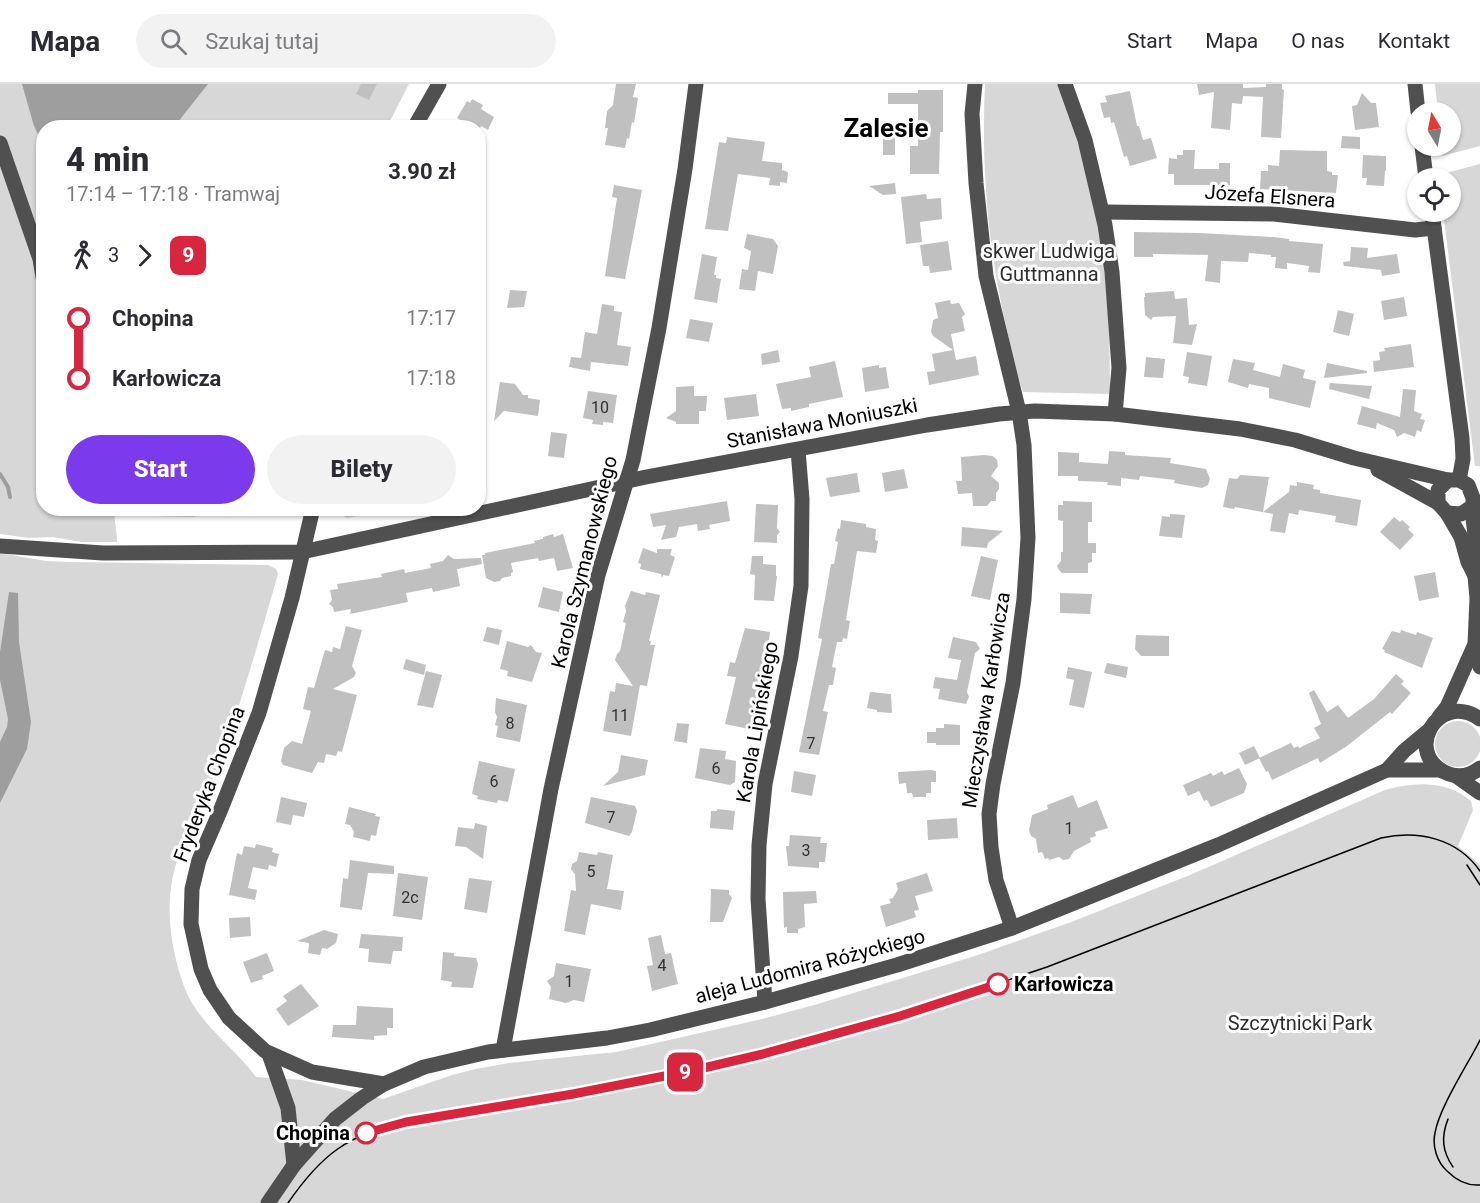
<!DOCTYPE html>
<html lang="pl">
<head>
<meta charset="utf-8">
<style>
  body { margin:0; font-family:Roboto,sans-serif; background:#f2f2f3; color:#2b2b33; height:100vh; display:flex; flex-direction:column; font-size:22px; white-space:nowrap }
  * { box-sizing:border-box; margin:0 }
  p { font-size:20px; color:#7c7c81 }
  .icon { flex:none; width:33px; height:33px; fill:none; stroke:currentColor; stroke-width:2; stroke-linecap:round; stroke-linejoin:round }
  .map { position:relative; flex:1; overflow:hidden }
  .side { position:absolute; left:36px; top:36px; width:450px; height:396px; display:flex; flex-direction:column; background:#fff; border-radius:24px; box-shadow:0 2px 4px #0004 }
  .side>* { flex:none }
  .badge { padding:0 12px; border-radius:9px; font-size:21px; line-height:39px }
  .needle { width:39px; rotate:350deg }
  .buttons { position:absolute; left:1407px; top:18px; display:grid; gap:12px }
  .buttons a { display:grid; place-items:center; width:54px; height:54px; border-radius:50%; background:#fff; box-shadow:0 2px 4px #0004; font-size:30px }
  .map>.badge { position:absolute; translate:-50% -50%; box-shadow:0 0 0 3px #fff }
  .legs { display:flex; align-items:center; gap:9px; height:66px; padding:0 30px; font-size:20px }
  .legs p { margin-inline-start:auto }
  .head { display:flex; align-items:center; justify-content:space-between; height:102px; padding:0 30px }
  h1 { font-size:33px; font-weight:800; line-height:45px }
  .button { display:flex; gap:12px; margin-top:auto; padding:12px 30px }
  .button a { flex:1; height:69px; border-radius:36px; background:#7c3aed; color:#fff; font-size:24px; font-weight:800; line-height:69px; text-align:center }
  .button a+a { background:#f2f2f3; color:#2b2b33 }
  ul { padding:0 30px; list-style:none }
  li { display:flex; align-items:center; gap:21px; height:60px; font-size:22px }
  li i { display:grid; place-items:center; width:9px; height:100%; margin:0 8px; background:currentColor }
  li i::after { content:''; width:15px; height:15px; margin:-8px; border:4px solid; border-radius:50%; background:#fff }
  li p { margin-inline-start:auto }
  li:first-child i { background:linear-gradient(#0000 50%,currentColor 0) }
  li:last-child i { background:linear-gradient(currentColor 50%,#0000 0) }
  header { display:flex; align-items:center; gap:36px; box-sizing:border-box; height:84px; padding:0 30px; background:#fff; border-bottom:2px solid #e1e1e2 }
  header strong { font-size:28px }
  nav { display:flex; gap:33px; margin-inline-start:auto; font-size:21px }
  .search { width:420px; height:54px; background:#f2f2f3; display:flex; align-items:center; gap:15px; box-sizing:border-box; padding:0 21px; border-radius:33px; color:#7c7c81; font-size:22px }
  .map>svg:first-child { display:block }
  .green { fill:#d7d7d7 }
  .water { fill:#9e9e9e }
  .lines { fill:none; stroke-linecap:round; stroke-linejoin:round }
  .stream { stroke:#9e9e9e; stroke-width:4 }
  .building { fill:#c0c0c0 }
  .minor { stroke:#505050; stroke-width:15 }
  .tram { stroke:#000; stroke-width:1.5 }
  .line-1-casing { stroke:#fff; stroke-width:14 }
  .line-1 { stroke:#d7263d; stroke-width:9 }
  .stop-1-dot { fill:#fff; stroke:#d7263d; stroke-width:3 }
  .labels { text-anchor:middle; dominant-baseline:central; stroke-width:6; stroke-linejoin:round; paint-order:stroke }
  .number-label { font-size:16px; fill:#303030 }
  .street-label { font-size:20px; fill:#000; stroke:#fff }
  .park-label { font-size:20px; fill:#2e2e2e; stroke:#fff }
  .stop-label { font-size:20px; font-weight:bold; fill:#000; stroke:#fff; text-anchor:start }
  .district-label { font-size:26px; font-weight:bold; fill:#000; stroke:#fff }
</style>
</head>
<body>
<header>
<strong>Mapa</strong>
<div class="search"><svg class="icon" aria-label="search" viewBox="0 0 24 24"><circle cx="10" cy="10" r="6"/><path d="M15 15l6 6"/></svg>Szukaj tutaj</div>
<nav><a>Start</a><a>Mapa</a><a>O nas</a><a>Kontakt</a></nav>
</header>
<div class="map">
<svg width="1480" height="1119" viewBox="0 0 1480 1119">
  <rect width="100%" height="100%" fill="#fff"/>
  <g class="green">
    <path d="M0,0H409L387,43L44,44V424L114,425C114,437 117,446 117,458H81L53,453L29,454L0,450Z"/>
    <path d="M985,0H1058C1070,37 1085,75 1093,114C1107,179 1110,244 1110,310L1023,308C1016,288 1011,267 1007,246C988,166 981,82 985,0Z"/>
    <polygon points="1435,0 1480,0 1480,62 1442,72 1441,62 1450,62 1450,28 1438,28"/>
    <polygon points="1480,80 1480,382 1475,382 1443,128 1450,128 1450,94 1438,94 1446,89"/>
    <polygon points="156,425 195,425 195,433 156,432"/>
    <polygon points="339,425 339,424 389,425 347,434 338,428"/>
    <path d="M0,469L46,477L70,478L268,481L276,485L278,490C260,553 242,616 220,678C206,716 182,752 173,792C165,829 172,870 185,905C199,940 234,963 256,993L302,996L383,1015L452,991L476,985L509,979L616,968L762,935L814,921L975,872L1074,837L1190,791L1385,706C1415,698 1446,696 1471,717L1473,726L1458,762L1480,781V1119H0Z"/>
    <circle cx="1458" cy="660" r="23"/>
  </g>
  <g class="water">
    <polygon points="22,0 208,0 174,43 44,44 43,60 34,42"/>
    <polygon points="9,508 18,509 19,558 31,638 27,665 0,719 0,658 7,643 8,635 0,596 0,568"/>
  </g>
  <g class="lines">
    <polyline class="stream" points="0,390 8,403 10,413"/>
  </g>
  <g class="building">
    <polygon points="361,0 377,0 369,16 356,10"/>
    <polygon points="616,0 636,0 633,13 638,14 634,39 632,38 629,55 627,54 625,64 605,61 608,44 605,44 607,27 613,21"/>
    <polygon points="1197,0 1243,0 1243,4 1266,3 1266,0 1282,0 1282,5 1284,6 1281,54 1261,53 1263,13 1243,12 1242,20 1232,19 1230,46 1211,44 1214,8 1199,11"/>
    <polygon points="918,6 943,6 943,48 940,48 939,90 910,90 910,62 918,62 918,20 888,20 888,9 918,9"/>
    <polygon points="1130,7 1137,42 1139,42 1143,56 1151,54 1157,74 1130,82 1127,72 1124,73 1114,38 1111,39 1110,33 1104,34 1100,19 1107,18 1105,12"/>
    <polygon points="1362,9 1371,19 1376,19 1379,43 1355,46 1352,22 1357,21"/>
    <polygon points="472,15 483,21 481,25 494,33 488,46 481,42 479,47 478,44 473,44 457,34 467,17 470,19"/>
    <rect x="883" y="51" width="12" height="20"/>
    <polygon points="1342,52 1360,53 1360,65 1341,64"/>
    <polygon points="727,53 765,58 762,77 782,79 782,86 788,88 787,99 780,98 780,102 769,101 770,94 738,90 728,147 705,145 719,58 726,59"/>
    <polygon points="1183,66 1195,66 1194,85 1219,85 1219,79 1230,79 1230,101 1174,101 1174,90 1168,90 1169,74 1177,75 1177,71 1183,71"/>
    <polygon points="1280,66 1327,67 1327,87 1332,88 1332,91 1338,91 1336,109 1260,105 1261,87 1268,87 1268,81 1279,82"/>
    <polygon points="1363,71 1386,72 1386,87 1385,86 1384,102 1366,101 1367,94 1362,94"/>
    <polygon points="895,99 896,110 883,111 869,102"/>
    <polygon points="614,101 642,106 625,195 605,192 617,114 612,113"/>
    <polygon points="926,110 927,115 941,114 942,135 920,138 922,158 906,160 901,113"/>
    <polygon points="1134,148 1199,149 1274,153 1289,155 1289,157 1323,160 1320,189 1308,188 1309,182 1287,179 1287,185 1275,184 1276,173 1271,173 1271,171 1249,169 1248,178 1221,177 1220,199 1205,197 1208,171 1153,170 1153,173 1134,173"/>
    <polygon points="747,150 773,155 778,162 773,190 758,187 755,207 739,205 742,185 748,186 751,167 744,164"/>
    <polygon points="948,157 952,186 930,189 929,182 923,182 920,161"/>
    <polygon points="1351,163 1368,164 1367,174 1397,170 1400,189 1382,192 1381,186 1344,182 1343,178 1350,177"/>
    <polygon points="702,170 717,173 714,191 716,191 716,194 721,195 717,219 694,215"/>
    <polygon points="510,206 527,207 524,223 507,224"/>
    <polygon points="1174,207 1175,215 1187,214 1189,241 1197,240 1192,261 1173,259 1176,232 1153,233 1151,236 1145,231 1144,213 1145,213 1145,209"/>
    <polygon points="1404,213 1407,232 1384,236 1381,217"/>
    <polygon points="950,216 951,220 959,219 965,230 962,233 965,247 951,250 956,276 976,272 979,291 929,301 927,288 935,287 932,270 953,266 933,252 931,248 933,236 938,234 935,219"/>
    <polygon points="602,220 614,222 614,227 622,228 617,261 631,263 628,282 591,278 590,287 569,283 571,273 581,274 585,248 597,250"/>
    <polygon points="1338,226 1354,230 1349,252 1333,248"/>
    <polygon points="690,235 713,239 709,258 686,254"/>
    <polygon points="1411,260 1414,283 1374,288 1373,277 1380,276 1379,268 1385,267 1384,264"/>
    <polygon points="778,266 780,278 762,281 761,270"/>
    <polygon points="1187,268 1212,272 1207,302 1188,299 1189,293 1183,292"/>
    <polygon points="1146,273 1165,275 1163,294 1144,293"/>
    <polygon points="1233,275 1255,279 1253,286 1280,293 1283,280 1305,286 1303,294 1316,297 1310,324 1269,314 1269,304 1249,300 1248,304 1228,298"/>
    <polygon points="835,277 843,313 809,320 809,323 791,327 791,324 782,325 776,300 811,293 809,283"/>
    <polygon points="1327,279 1367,287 1367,289 1324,294"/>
    <polygon points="879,281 879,284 886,283 889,304 865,308 862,284"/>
    <polygon points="500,298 515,300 523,311 528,311 528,314 540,316 538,332 504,327 494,337"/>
    <polygon points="1330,299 1372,302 1369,315 1329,305"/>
    <polygon points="694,302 694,312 707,312 706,327 699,327 699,340 676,340 676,338 666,334 676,327 676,303"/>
    <polygon points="1403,305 1416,306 1414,327 1422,330 1420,335 1425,336 1421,348 1417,346 1415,353 1404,349 1397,353 1394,346 1377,339 1376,345 1357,340 1362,322 1400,333"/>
    <polygon points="588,307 617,311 613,339 603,338 603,341 592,340 593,336 583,334"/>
    <polygon points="756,310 759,332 727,336 724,314"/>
    <polygon points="551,348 567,350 564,374 548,372"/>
    <polygon points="1109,367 1125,368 1125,371 1171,374 1170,379 1206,385 1210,395 1208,401 1202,404 1174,399 1175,396 1140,392 1139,396 1121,394 1121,402 1107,401 1108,398 1078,397 1078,392 1058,392 1058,368 1079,369 1079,378 1108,380"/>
    <polygon points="984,371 993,372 997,376 998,382 991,392 999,399 999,405 996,409 996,417 991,417 987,422 973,422 972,409 958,410 956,397 962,397 961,373"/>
    <polygon points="904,385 908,404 885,408 882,389"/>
    <polygon points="857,389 860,408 830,413 826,394"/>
    <polygon points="1240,391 1269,393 1263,428 1289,408 1290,401 1297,402 1297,398 1314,401 1313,405 1320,406 1320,409 1361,416 1357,442 1335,438 1336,432 1299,426 1298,431 1289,429 1285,449 1270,447 1273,430 1235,423 1234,425 1223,423 1229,394 1237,395"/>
    <polygon points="727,417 730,437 709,441 710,445 698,447 697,440 679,443 676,453 661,456 666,441 653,443 650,430"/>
    <polygon points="1063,417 1092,418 1092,438 1088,438 1088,459 1096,459 1096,469 1092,469 1092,478 1088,479 1088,489 1062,489 1059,486 1057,482 1061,477 1061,468 1063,468 1063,437 1058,436 1058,421 1063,421"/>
    <polygon points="756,420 778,421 777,444 780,448 777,451 777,459 754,458"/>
    <polygon points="1170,430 1185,431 1182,454 1159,452 1162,432 1170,433"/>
    <polygon points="1394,433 1400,438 1402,436 1410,443 1408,445 1414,451 1400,466 1380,448"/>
    <polygon points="841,436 866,440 866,443 876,445 875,456 878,457 876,469 857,467 846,536 850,537 847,555 843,554 842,558 837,558 832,583 836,584 833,601 829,601 823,627 828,628 819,671 799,668 822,555 818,554 831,480 834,480 838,458 835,457 838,444 840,445"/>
    <polygon points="962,443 1003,447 988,459 987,464 961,462"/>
    <polygon points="553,450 554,453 563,450 573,484 557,487 554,474 539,477 538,474 511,479 513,488 511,489 511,492 502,494 500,497 494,498 486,494 482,471 485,471 485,469 535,459 534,457 543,455 543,453"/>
    <polygon points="643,464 657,469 657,465 672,465 670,471 675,473 669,492 663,491 662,494 661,490 640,485 641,480 638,479"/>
    <polygon points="448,471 454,475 481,474 482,480 457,485 460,502 433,508 432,504 406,509 408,518 350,530 351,525 334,528 333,523 329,520 332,516 330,506 338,505 337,500 382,493 381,490 404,485 405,489 431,484 430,480 443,477"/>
    <polygon points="752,472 763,472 763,480 776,481 776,492 777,492 774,517 754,516 755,491 750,490"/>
    <polygon points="981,472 998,476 990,516 971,512"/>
    <polygon points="1435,488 1439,513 1419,517 1414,492"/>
    <polygon points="543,503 563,508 559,528 538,523"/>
    <polygon points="631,507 645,511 646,508 660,511 649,557 651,557 650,561 655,561 647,602 640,601 631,652 603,647 610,607 615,608 616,599 633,602 615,576 617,570 620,567 626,539 623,538 626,527 625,522"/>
    <polygon points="1060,509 1092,510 1090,530 1060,529"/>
    <polygon points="346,542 362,546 352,582 356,589 354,593 333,605 357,611 342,668 338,667 336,672 326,670 324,679 318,678 312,689 283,681 281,677 284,664 292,657 302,660 311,627 303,625 308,603 314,604 325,566 332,568 333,563 340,565"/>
    <polygon points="487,543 502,546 499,561 483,557"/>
    <polygon points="745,544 770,548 767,573 755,621 757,622 754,632 749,645 725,640 736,593 727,592 730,578 735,579"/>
    <polygon points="1401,546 1416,551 1417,548 1433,554 1422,584 1384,568 1385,566 1382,565 1392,547 1400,549"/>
    <polygon points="1136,551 1169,552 1169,572 1141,572 1135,565"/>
    <polygon points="953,553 976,558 980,565 975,569 967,608 969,613 966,620 938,615 940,605 933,604 935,593 957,596 961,576 948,574"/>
    <polygon points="507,557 528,563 531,561 536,568 542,569 532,598 507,592 508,587 500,585"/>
    <polygon points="406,575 426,581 424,591 403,585"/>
    <polygon points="1107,579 1128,583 1126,594 1104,589"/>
    <polygon points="1068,583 1092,588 1084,624 1069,621 1074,596 1066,594"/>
    <polygon points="426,587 442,591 433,624 417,621"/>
    <polygon points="1396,590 1404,597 1401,600 1411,609 1392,630 1390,628 1347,662 1320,679 1318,674 1272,696 1268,687 1266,688 1259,674 1291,659 1294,664 1298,662 1299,664 1320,654 1314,644 1321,640 1309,609 1314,606 1327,628 1338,621 1348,634 1374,615"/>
    <polygon points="870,608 891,610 892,629 877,628 877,626 867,624"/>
    <polygon points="496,614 527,621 520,658 496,653 498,642 495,641 497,633 495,628"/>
    <polygon points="677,639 689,640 687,659 674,657"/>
    <polygon points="944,640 960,641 960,661 936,661 936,659 927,659 927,648 936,648 936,644 944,644"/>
    <polygon points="1254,662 1260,674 1245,681 1239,669"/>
    <polygon points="700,664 726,667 725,675 736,677 735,698 730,701 695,694"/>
    <polygon points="621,671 648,676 645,691 603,702 618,688"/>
    <polygon points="479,677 515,685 508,718 498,716 497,719 477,715 478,712 472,710"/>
    <polygon points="1239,684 1247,700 1244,709 1211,723 1207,716 1204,717 1199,707 1188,712 1183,701 1211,689 1213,692 1222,687 1224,691"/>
    <polygon points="931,686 936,687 936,698 931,698 931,709 926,709 926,713 913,713 912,709 907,709 906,699 899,700 898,688"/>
    <polygon points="794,687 816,691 812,712 791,708"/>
    <polygon points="1073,711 1078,724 1097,716 1108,744 1095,748 1096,752 1090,754 1091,758 1074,767 1069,775 1063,776 1059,773 1049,776 1048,774 1045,775 1042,768 1038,769 1036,755 1031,752 1029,746 1032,731 1048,725 1047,721"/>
    <polygon points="281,713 307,719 304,733 293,731 291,741 276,738"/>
    <polygon points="591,713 635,722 637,727 632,748 629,752 585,739"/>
    <polygon points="349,723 376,730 375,732 380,733 376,752 371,751 370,757 353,753 354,748 350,741 345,740"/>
    <polygon points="717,725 735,727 733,746 710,744 711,727 717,727"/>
    <polygon points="957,734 958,754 928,756 927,736"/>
    <polygon points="475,739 487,742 483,775 466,763 455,762 458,743 474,745"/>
    <polygon points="790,751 821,753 820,759 827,759 825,778 819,778 819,784 788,782 786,762 789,762"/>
    <polygon points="256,760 273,764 272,768 279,770 276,783 269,781 268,786 253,783 248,804 257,806 255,816 229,811 237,769 242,771 244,762 255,764"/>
    <polygon points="579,768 597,771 598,768 613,771 607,805 624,807 621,826 591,820 585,851 564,847 571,806 576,807 575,790 571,785 572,780 577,777"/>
    <polygon points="350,776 394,782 394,790 368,789 362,826 340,823 343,794 348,795"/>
    <polygon points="398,789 428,793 422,836 393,832"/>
    <polygon points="927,789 933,807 915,812 919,826 914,827 916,833 886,843 880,822 891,819 889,815 893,814 898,805 896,799"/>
    <polygon points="469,794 492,797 487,829 464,825"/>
    <polygon points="711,805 729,806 729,810 732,814 723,838 710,838"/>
    <polygon points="816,807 817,819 804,820 805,843 798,845 798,849 787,849 787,843 784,844 783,808"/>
    <polygon points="250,833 251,852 230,854 229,834"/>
    <polygon points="324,846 338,850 336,859 327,865 322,864 320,871 308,869 309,859 297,857"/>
    <polygon points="361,850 403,853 402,867 393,867 391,880 368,878 369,865 359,864"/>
    <polygon points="661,851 665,870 671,869 678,900 652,907 647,882 653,881 648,854"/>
    <polygon points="443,868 454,869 454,872 476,874 478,880 473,904 451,903 452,898 441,896"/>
    <polygon points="267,869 274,887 262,892 263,895 251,899 243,878"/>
    <polygon points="556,879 591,885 584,918 574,916 566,919 549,915 551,903 547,897 554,892"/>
    <polygon points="301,900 319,922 288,942 276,925 287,917 283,912"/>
    <polygon points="357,922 393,924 393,944 387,944 387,951 374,952 374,956 332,953 333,941 356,941"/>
  </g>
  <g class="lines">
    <g class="minor">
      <polyline points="975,0 972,30 976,99 986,192 1019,328 1024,361 1028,454 1024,515 1013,599 993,700 989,730 991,763 996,796 1012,844"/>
      <polyline points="1065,0 1085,56 1105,141 1112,188 1119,284 1115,330"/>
      <polyline points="1415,0 1418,28"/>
      <polyline points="414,44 439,0"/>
      <polyline points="0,59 40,175 44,199"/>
      <polyline points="1422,62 1426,94"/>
      <polyline points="1103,128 1274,130 1415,146 1434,144"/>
      <polyline points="1432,128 1462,354 1463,375 1459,396"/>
      <polyline points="1378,386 1438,419"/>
      <polyline points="1473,422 1461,430 1447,429 1438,419 1438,406 1448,396 1459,396 1468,401 1473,414 1473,434 1478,476 1475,492 1477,514 1475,560 1480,583"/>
      <polyline points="313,424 292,514 259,629 221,725 199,776 192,805 191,840 201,885 210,906 229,934 265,967 312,988 384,1000"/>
      <polyline points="1447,429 1461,453 1468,478 1475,492"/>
      <polyline points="0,462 103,469 302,468 646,393 927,341 999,330 1035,327 1115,330 1240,345 1295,356 1354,374 1448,396"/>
      <polyline points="1439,633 1447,623 1475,560"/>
      <path d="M1480,635C1437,605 1401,672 1449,690C1460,694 1471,691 1480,684"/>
      <polyline points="1387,686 1404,667 1428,647"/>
      <polyline points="1456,692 1480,709"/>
      <polyline points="765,918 758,815 759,761 765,700 791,572 801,502 802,415 798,366"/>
      <polyline points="503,966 551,705 598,491 633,376 659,244 685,85 696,0"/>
      <polyline points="269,970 288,1024 294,1081"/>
      <polyline points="268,1119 294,1081 335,1035 362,1014 384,1000 424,983 488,968 607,954 650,946 765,918 897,881 1012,844 1218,761 1387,686 1440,686"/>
    </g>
    <g class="tram">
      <polyline points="1467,781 1480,801"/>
      <path d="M1480,956C1468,980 1439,1024 1435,1049C1432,1062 1437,1078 1447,1087C1456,1096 1467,1102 1480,1101"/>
      <path d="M1448,1035C1441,1053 1442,1067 1453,1083"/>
      <path d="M288,1119C321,1071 348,1050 406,1038L654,995L763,970L916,927L1047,883L1381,754C1418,746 1457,754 1480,787"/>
    </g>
  </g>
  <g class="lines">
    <defs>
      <polyline id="line-1" points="366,1049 406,1038 573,1010 695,986 763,970 900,932 998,900"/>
    </defs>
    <use href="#line-1" class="line-1-casing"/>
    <use href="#line-1" class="line-1"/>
  </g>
  <g class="stop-1-dot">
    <circle cx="998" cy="900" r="10"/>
    <circle cx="366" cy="1049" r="10"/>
  </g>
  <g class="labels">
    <g class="number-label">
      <text x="600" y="323">10</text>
      <text x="620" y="631">11</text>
      <text x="510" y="639">8</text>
      <text x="811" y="659">7</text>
      <text x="716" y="684">6</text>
      <text x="494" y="697">6</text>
      <text x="611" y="733">7</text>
      <text x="1069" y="744">1</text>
      <text x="806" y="766">3</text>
      <text x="591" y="787">5</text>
      <text x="410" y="813">2c</text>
      <text x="662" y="881">4</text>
      <text x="569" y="897">1</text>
    </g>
    <g class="street-label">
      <text transform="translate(1270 112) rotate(4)">Józefa Elsnera</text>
      <text transform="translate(822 339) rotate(-11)">Stanisława Moniuszki</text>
      <text transform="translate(584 478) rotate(-76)">Karola Szymanowskiego</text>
      <text transform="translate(986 616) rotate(-81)">Mieczysława Karłowicza</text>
      <text transform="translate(757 638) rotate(-80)">Karola Lipińskiego</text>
      <text transform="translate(209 700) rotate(-69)">Fryderyka Chopina</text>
      <text transform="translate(810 882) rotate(-15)">aleja Ludomira Różyckiego</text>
    </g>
    <g class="park-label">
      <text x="1049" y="167">skwer Ludwiga<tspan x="1049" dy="23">Guttmanna</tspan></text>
      <text x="1300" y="939">Szczytnicki Park</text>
    </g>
    <g class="stop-label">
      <text x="1014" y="900">Karłowicza</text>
      <text x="350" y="1049" text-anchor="end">Chopina</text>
    </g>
    <g class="district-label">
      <text x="886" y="44">Zalesie</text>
    </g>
  </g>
</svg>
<div class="buttons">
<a><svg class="needle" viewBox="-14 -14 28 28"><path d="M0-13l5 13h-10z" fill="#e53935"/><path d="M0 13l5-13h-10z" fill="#7c7c81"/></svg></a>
<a><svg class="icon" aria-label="locate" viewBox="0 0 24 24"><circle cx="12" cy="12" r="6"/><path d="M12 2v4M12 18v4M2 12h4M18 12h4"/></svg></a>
</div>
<b class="badge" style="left:685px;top:988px;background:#d7263d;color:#fff">9</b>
<section class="side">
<div class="head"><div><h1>4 min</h1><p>17:14 – 17:18 · Tramwaj</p></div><b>3.90 zł</b></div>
<div class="legs"><svg class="icon" aria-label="walk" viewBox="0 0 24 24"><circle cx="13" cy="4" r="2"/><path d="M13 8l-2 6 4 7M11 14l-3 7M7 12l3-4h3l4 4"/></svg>3<svg class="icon" aria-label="forward" viewBox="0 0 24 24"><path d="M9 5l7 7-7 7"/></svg><b class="badge" style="background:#d7263d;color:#fff">9</b></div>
<ul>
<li><i style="color:#d7263d"></i><b>Chopina</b><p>17:17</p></li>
<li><i style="color:#d7263d"></i><b>Karłowicza</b><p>17:18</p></li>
</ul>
<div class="button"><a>Start</a><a>Bilety</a></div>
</section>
</div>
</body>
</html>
